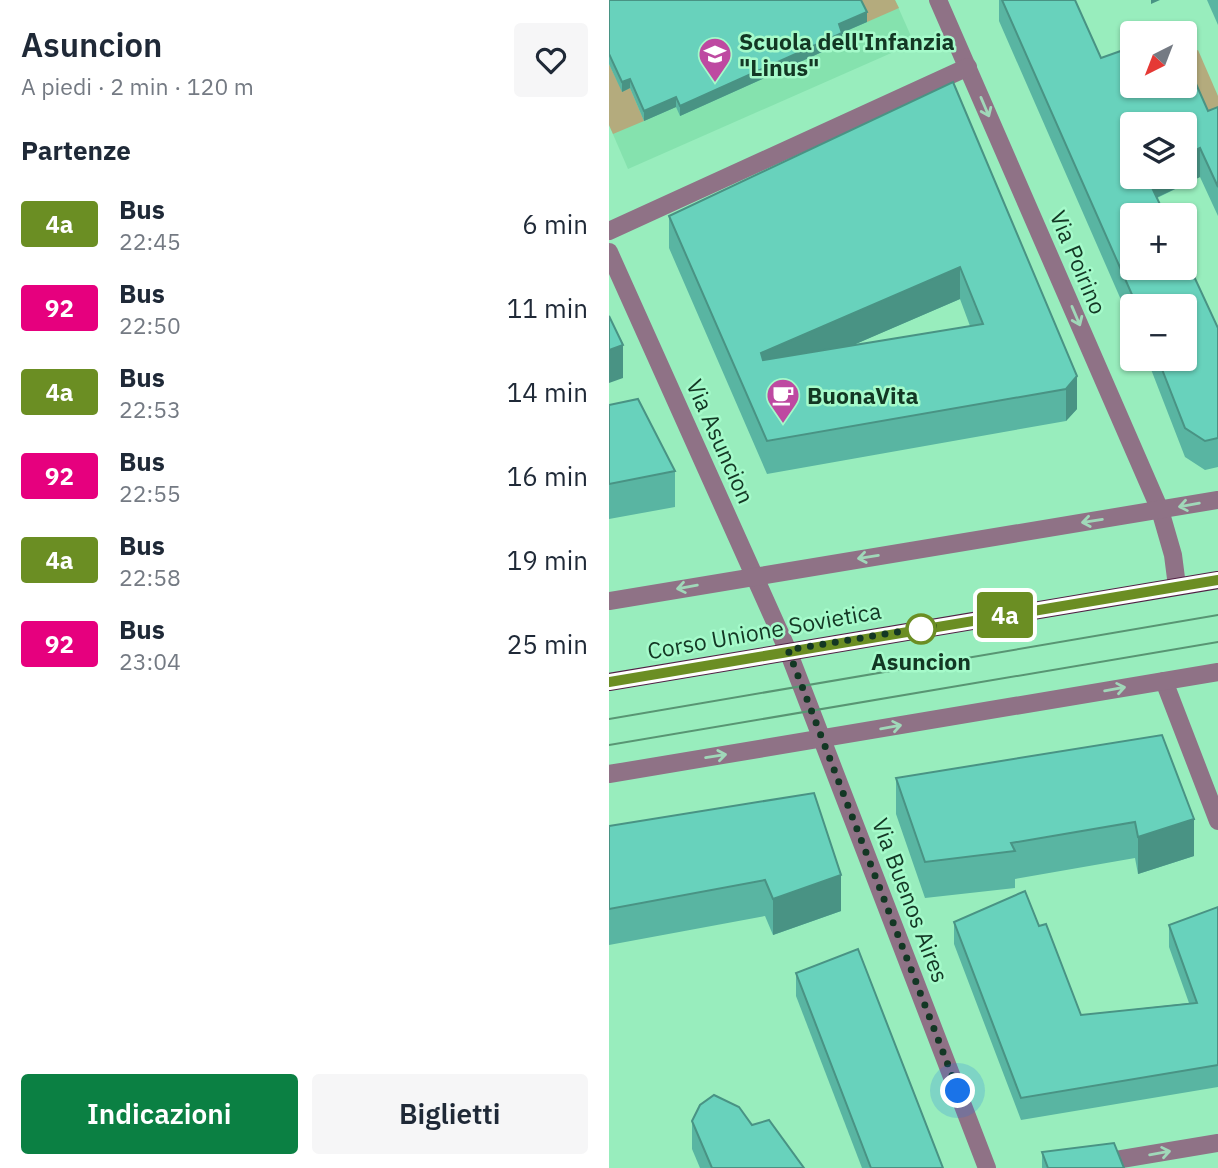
<!DOCTYPE html>
<html lang="it">
<head>
<meta charset="utf-8">
<style>
  body { margin:0; font-family:"IBM Plex Sans",sans-serif; background:#f6f6f7; color:#1f2937; height:100vh; display:flex; flex-direction:column; font-size:26px; white-space:nowrap }
  * { box-sizing:border-box; margin:0 }
  p { font-size:23px; color:#747a83 }
  .icon { flex:none; width:38px; height:38px; fill:none; stroke:currentColor; stroke-width:2; stroke-linecap:round; stroke-linejoin:round }
  .map { position:relative; flex:1; overflow:hidden }
  .sheet { display:flex; flex-direction:column; background:#fff; width:609px }
  .sheet>* { flex:none }
  .badge { padding:0 14px; border-radius:5px; font-size:24px; line-height:46px }
  .needle { width:46px; rotate:222deg }
  .buttons { position:absolute; left:511px; top:21px; display:grid; gap:14px }
  .buttons a { display:grid; place-items:center; width:77px; height:77px; border-radius:7px; background:#fff; box-shadow:0 2px 5px #0004; font-size:35px }
  .you { position:absolute; width:35px; height:35px; margin:-18px; border:5px solid #fff; border-radius:50%; background:#1a73e8; box-shadow:0 0 0 10px #1a73e833 }
  .map>.badge { position:absolute; translate:-50% -50%; box-shadow:0 0 0 4px #fff }
  h2 { padding:0 21px; font-size:26px; line-height:63px }
  .round { display:grid; place-items:center; flex:none; width:74px; height:74px; border-radius:7px; background:#f6f6f7 }
  .overview { display:flex; align-items:center; justify-content:space-between; height:119px; padding:0 21px }
  h1 { font-size:33px; font-weight:600; line-height:52px }
  .action { display:flex; gap:14px; margin-top:auto; padding:14px 21px }
  .action a { flex:1; height:80px; border-radius:7px; background:#0b8043; color:#fff; font-size:28px; font-weight:600; line-height:80px; text-align:center }
  .action a+a { background:#f6f6f7; color:#1f2937 }
  ul { padding:0; list-style:none }
  li { display:flex; align-items:center; gap:21px; height:84px; padding:0 21px }
  li div { flex:1 }
  li b { display:block; font-size:26px }
  li em { font-style:normal }
  li .badge { min-width:77px; font-weight:700; text-align:center }
  main { display:flex; flex:1; min-height:0 }
  .map>svg:first-child { display:block }
  .built { fill:#85e2ae }
  .green { fill:#b4ab7d }
  .lines { fill:none; stroke-linecap:round; stroke-linejoin:round }
  .minor { stroke:#8f7286; stroke-width:18 }
  .major { stroke:#502044; stroke-width:18 }
  .tram { stroke:#589573; stroke-width:2 }
  .wall { fill:#59b5a2; fill-rule:evenodd }
  .shaded-wall { fill:#499384 }
  .building { fill:#68d2bc; stroke:#499384; stroke-width:2; fill-rule:evenodd }
  .oneway { stroke:#a0d8b9 }
  .line-casing { stroke:#fff; stroke-width:16 }
  .line { stroke:#6b8e23; stroke-width:10 }
  .walk { stroke:#133724; stroke-width:7; stroke-dasharray:0 12.6 }
  .stop-dot { fill:#fff; stroke:#6b8e23; stroke-width:3.5 }
  .labels { text-anchor:middle; dominant-baseline:central; stroke-width:5; stroke-linejoin:round; paint-order:stroke }
  .poi-label { font-size:23px; font-weight:bold; fill:#133724; stroke:#a5faca; text-anchor:start }
  .street-label { font-size:23px; fill:#133724; stroke:#a5faca }
  .stop-label { font-size:23px; font-weight:bold; fill:#133724; stroke:#a5faca }
</style>
</head>
<body>
<main>
<section class="sheet">
<div class="overview"><div><h1>Asuncion</h1><p>A piedi · 2 min · 120 m</p></div><a class="round"><svg class="icon" aria-label="heart" viewBox="0 0 24 24"><path d="M12 20l-8-8c-3-5 5-10 8-4 3-6 11-1 8 4z"/></svg></a></div>
<h2>Partenze</h2>
<ul>
<li><span class="badge" style="background:#6b8e23;color:#fff">4a</span><div><b>Bus</b><p>22:45</p></div><em>6 min</em></li>
<li><span class="badge" style="background:#e6007e;color:#fff">92</span><div><b>Bus</b><p>22:50</p></div><em>11 min</em></li>
<li><span class="badge" style="background:#6b8e23;color:#fff">4a</span><div><b>Bus</b><p>22:53</p></div><em>14 min</em></li>
<li><span class="badge" style="background:#e6007e;color:#fff">92</span><div><b>Bus</b><p>22:55</p></div><em>16 min</em></li>
<li><span class="badge" style="background:#6b8e23;color:#fff">4a</span><div><b>Bus</b><p>22:58</p></div><em>19 min</em></li>
<li><span class="badge" style="background:#e6007e;color:#fff">92</span><div><b>Bus</b><p>23:04</p></div><em>25 min</em></li>
</ul>
<div class="action"><a>Indicazioni</a><a>Biglietti</a></div>
</section>
<div class="map">
<svg width="609" height="1168" viewBox="0 0 609 1168">
  <rect width="100%" height="100%" fill="#98edbd"/>
  <polygon class="built" points="0,0 286,0 305,43 19,169 0,125"/>
  <g class="green">
    <polygon points="248,0 286,0 290,8 258,22"/>
    <polygon points="589,50 609,96 609,136 576,86 576,56"/>
    <polygon points="0,64 13,91 21,88 35,121 4,134 0,125"/>
  </g>
  <g class="lines">
    <g class="minor">
      <polyline points="329,0 551,510 564,555 568,586"/>
      <polyline points="0,231 359,67"/>
      <polyline points="0,252 179,651 378,1168"/>
      <polyline points="0,601 609,500"/>
      <polyline points="555,681 609,821"/>
      <polyline points="0,774 609,672"/>
      <polyline points="459,1168 609,1143"/>
    </g>
    <polyline class="major" points="0,682 609,580"/>
    <g class="tram">
      <polyline points="0,719 609,615"/>
      <polyline points="0,745 609,642"/>
    </g>
  </g>
  <g class="wall">
    <polygon points="0,0 258,22 233,33 233,43 71,116 67,107 35,121 21,88 13,92 0,64"/>
    <polygon points="390,0 466,0 492,58 599,111 609,107 609,216 591,177 548,198 609,328 609,467 596,470 576,457 538,359 576,359 576,306 523,306 523,325 390,21"/>
    <polygon points="598,0 609,0 609,25"/>
    <path d="M344,82L468,409L457,421L158,474L60,248V216ZM351,299L361,326L244,345Z"/>
    <polygon points="0,405 66,471 66,507 0,519"/>
    <polygon points="553,735 585,856 529,874 526,858 406,879 406,888 316,898 287,814 287,778"/>
    <polygon points="205,793 232,911 164,935 156,916 0,945 0,826"/>
    <polygon points="609,907 609,1087 412,1120 345,944 345,922 430,926 472,1015 580,1003 560,947 560,925"/>
    <polygon points="187,973 334,1168 253,1168 187,996"/>
    <polygon points="83,1121 143,1125 195,1168 91,1168 83,1149"/>
    <polygon points="433,1152 515,1168 433,1168"/>
  </g>
  <g class="shaded-wall">
    <polygon points="542,0 551,0 542,4"/>
    <polygon points="258,12 258,22 230,34 230,24"/>
    <polygon points="233,33 233,43 71,116 71,106"/>
    <polygon points="21,79 21,88 13,92 13,82"/>
    <polygon points="67,97 67,107 35,121 35,111"/>
    <polygon points="591,148 591,177 536,203 536,177 576,177 576,156"/>
    <polygon points="351,267 351,299 152,385 152,353"/>
    <polygon points="14,345 14,378 0,383 0,350"/>
    <polygon points="468,376 468,409 457,421 457,389"/>
    <polygon points="585,819 585,856 529,874 529,837"/>
    <polygon points="232,875 232,911 164,935 164,899"/>
  </g>
  <g class="building">
    <polygon points="0,0 252,0 258,12 230,24 233,33 71,106 67,97 35,111 21,79 13,82 0,54"/>
    <polygon points="393,0 466,0 492,58 523,47 523,86 576,86 576,59 599,111 609,107 609,187 591,148 576,156 576,124 523,124 523,177 538,177 556,215 523,215 523,268 576,268 576,257 609,328 609,438 596,441 576,428 549,359 576,359 576,306 528,306"/>
    <path d="M344,82L468,376L457,389L158,441L60,216ZM351,267L374,324L154,360L152,353Z"/>
    <polygon points="0,316 14,345 0,350"/>
    <polygon points="29,399 66,471 0,484 0,405"/>
    <polygon points="553,735 585,819 529,837 526,822 402,843 406,851 316,862 287,778"/>
    <polygon points="205,793 232,875 164,899 156,880 0,909 0,826"/>
    <polygon points="416,891 430,926 437,924 472,1015 588,1003 560,925 609,907 609,1065 412,1098 345,922"/>
    <polygon points="249,949 334,1168 262,1168 187,973"/>
    <polygon points="105,1095 130,1107 143,1125 160,1120 195,1168 103,1168 83,1121 91,1105"/>
    <polygon points="505,1143 515,1168 439,1168 433,1152"/>
  </g>
  <defs><path id="oneway-shaft" d="M-6 0H5M1.5-3L5.5 0L1.5 3" fill="none" stroke-width="1.6" stroke-linecap="round" stroke-linejoin="round" transform="scale(1.75)"/></defs>
  <g class="oneway">
    <use href="#oneway-shaft" transform="translate(376 107) rotate(67)"/>
    <use href="#oneway-shaft" transform="translate(467 316) rotate(67)"/>
    <use href="#oneway-shaft" transform="translate(580 505) rotate(170)"/>
    <use href="#oneway-shaft" transform="translate(483 521) rotate(171)"/>
    <use href="#oneway-shaft" transform="translate(259 557) rotate(171)"/>
    <use href="#oneway-shaft" transform="translate(78 587) rotate(170)"/>
    <use href="#oneway-shaft" transform="translate(506 689) rotate(-10)"/>
    <use href="#oneway-shaft" transform="translate(282 727) rotate(-10)"/>
    <use href="#oneway-shaft" transform="translate(107 756) rotate(-9)"/>
    <use href="#oneway-shaft" transform="translate(551 1153) rotate(-10)"/>
  </g>
  <g class="lines">
    <defs>
      <polyline id="line" points="0,682 609,580"/>
    </defs>
    <use href="#line" class="line-casing"/>
    <use href="#line" class="line"/>
    <polyline class="walk" points="312,629 325,626 179,650 349,1091"/>
  </g>
  <defs>
    <symbol id="school-pin" viewBox="-11 -11 22 30"><path d="M0 17L-7.5 6A9.5 9.5 0 1 1 7.5 6Z" fill="#be49a1" stroke="#a5faca"/><path d="M0-5L7-2L0 1L-7-2ZM-4 1L0 2.5L4 1V4Q0 6-4 4Z" fill="#fff"/></symbol>
    <symbol id="cafe-pin" viewBox="-11 -11 22 30"><path d="M0 17L-7.5 6A9.5 9.5 0 1 1 7.5 6Z" fill="#be49a1" stroke="#a5faca"/><path d="M-5.5-4.5H6V0H3Q3 3.5 0 3.5H-2.5Q-5.5 3.5-5.5 0ZM3-3.2v2h1.7v-2ZM-6 4.5H4V6H-6Z" fill="#fff"/></symbol>
  </defs>
  <g fill-rule="evenodd">
    <use href="#school-pin" x="87" y="35" width="38" height="52"/>
    <use href="#cafe-pin" x="155" y="376" width="38" height="52"/>
  </g>
  <circle class="stop-dot" cx="312" cy="629" r="14"/>
  <g class="labels">
    <g class="poi-label">
      <text x="130" y="41">Scuola dell'Infanzia<tspan x="130" dy="26">"Linus"</tspan></text>
      <text x="198" y="395">BuonaVita</text>
    </g>
    <g class="street-label">
      <text transform="translate(470 262) rotate(67)">Via Poirino</text>
      <text transform="translate(112 441) rotate(66)">Via Asuncion</text>
      <text transform="translate(155 630) rotate(-10)">Corso Unione Sovietica</text>
      <text transform="translate(302 900) rotate(69)">Via Buenos Aires</text>
    </g>
    <g class="stop-label">
      <text x="312" y="661">Asuncion</text>
    </g>
  </g>
</svg>
<div class="buttons">
<a><svg class="needle" viewBox="-14 -14 28 28"><path d="M0-13l5 13h-10z" fill="#e53935"/><path d="M0 13l5-13h-10z" fill="#747a83"/></svg></a>
<a><svg class="icon" aria-label="layers" viewBox="0 0 24 24"><path d="M12 4l9 5-9 5-9-5zM3 14l9 5 9-5"/></svg></a>
<a>+</a>
<a>−</a>
</div>
<div class="you" style="left:349px;top:1091px"></div>
<b class="badge" style="left:396px;top:615px;background:#6b8e23;color:#fff">4a</b>
</div>
</main>
</body>
</html>
